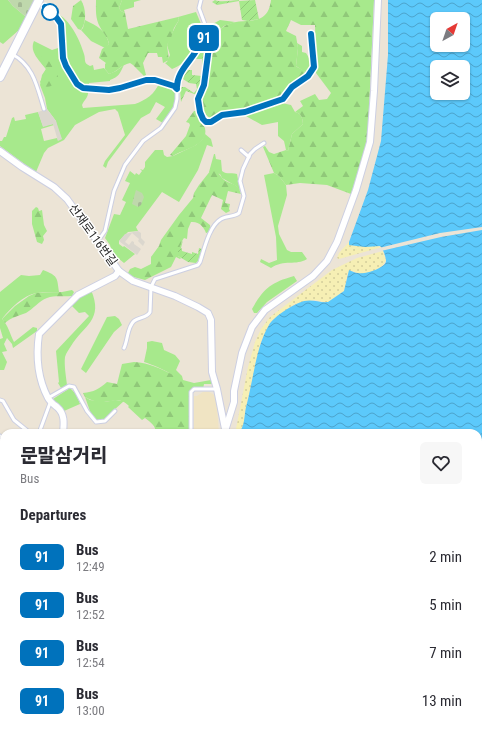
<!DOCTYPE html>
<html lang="en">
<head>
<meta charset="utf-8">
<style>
  body { margin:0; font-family:"Roboto Condensed","Noto Sans KR",sans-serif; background:#f7f7f7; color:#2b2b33; height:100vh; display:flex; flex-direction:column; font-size:15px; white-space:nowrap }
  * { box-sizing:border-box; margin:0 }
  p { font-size:13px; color:#7c7c81 }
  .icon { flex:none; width:22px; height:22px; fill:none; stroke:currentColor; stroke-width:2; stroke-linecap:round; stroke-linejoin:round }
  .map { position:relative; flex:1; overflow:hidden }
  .details { position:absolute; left:0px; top:429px; width:482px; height:304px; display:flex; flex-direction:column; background:#fff; border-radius:12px 12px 0 0; box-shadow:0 1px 3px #0004 }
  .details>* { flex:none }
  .badge { padding:0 8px; border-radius:6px; font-size:14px; line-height:26px }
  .needle { width:26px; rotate:40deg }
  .fabs { position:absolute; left:430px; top:12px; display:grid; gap:8px }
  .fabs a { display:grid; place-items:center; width:40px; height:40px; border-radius:6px; background:#fff; box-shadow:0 1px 3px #0004; font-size:20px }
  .map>.badge { position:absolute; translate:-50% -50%; box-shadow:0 0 0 2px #fff }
  h2 { padding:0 20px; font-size:15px; line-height:36px }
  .round { display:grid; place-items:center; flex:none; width:42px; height:42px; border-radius:6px; background:#f7f7f7 }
  .head { display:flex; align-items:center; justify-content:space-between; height:68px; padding:0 20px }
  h1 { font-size:19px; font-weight:800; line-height:30px }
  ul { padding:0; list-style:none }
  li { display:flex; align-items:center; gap:12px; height:48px; padding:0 20px }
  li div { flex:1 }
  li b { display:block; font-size:15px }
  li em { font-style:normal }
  li .badge { min-width:44px; font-weight:700; text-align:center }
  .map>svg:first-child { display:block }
  .education { fill:#f0e4c3 }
  .grass { fill:#a7e98c }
  .forest { fill:url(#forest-firs) }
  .sand { fill:url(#sand-dots) }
  .cemetery { fill:url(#cemetery-stones) }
  .garden { fill:url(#garden-furrows) }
  .plaza { fill:#dbd7ce }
  .water { fill:url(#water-waves); fill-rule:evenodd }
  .pier { fill:#ece4d6 }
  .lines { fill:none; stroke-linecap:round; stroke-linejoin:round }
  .service-casing { stroke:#cccfe2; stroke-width:5 }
  .minor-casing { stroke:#cccfe2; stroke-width:8 }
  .tertiary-casing { stroke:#cccfe2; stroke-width:10 }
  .service { stroke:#fff; stroke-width:3 }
  .minor { stroke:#fff; stroke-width:6 }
  .tertiary { stroke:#fff; stroke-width:8 }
  .line-casing { stroke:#fff; stroke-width:9 }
  .line { stroke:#0072bc; stroke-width:6 }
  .stop-dot { fill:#fff; stroke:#0072bc; stroke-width:2 }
  .labels { text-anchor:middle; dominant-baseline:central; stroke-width:3; stroke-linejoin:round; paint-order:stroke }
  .street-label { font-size:12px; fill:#272727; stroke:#fff }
</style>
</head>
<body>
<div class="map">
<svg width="482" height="733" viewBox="0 0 482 733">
  <defs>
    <pattern id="forest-firs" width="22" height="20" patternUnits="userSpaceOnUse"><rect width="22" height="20" fill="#a7e98c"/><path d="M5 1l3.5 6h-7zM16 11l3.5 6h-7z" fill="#90c879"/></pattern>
    <pattern id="sand-dots" width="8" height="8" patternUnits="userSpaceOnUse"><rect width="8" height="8" fill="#f6efb4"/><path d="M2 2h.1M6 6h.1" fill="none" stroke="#d3cd9b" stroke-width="1.8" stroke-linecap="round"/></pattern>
    <pattern id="cemetery-stones" width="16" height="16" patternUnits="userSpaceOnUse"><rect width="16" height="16" fill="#bfd8ac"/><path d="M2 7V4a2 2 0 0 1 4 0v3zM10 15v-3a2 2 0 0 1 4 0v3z" fill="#a4b994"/></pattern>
    <pattern id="garden-furrows" width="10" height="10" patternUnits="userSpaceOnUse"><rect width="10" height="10" fill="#a7e98c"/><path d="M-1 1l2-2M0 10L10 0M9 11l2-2" fill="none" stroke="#90c879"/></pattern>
    <pattern id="water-waves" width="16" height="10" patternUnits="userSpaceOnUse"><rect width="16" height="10" fill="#5cc9fb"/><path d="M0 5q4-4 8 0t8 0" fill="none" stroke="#4ca3cb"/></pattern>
  </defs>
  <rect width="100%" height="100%" fill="#ece4d6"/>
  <polygon class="education" points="203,392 209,392 216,396 219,433 194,433 194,396 197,396"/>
  <g class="grass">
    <polygon points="0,0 8,0 13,6 26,17 19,30 3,44 0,42"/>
    <polygon points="122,0 141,0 134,2 134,7 124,10 125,13 121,11 119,8"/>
    <path d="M196,12L204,31L203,34C194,48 189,63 172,69L165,63L167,62L170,55L167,45C171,36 174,28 179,20L178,17Z"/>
    <path d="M56,13C70,19 80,40 84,54C86,60 83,63 90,66L93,65L94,70L104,68L109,74L116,71L124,65C120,73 119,77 110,80V81L89,83L88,88C82,86 78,82 74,76C70,69 66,62 65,53C63,39 66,26 56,14Z"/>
    <path d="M85,20C97,26 106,30 109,44L105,48L91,41L81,30L83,28Z"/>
    <polygon points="220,20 235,22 224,26 221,29 213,44 209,32 209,26"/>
    <path d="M34,41L52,50L61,47C62,63 69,89 88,91C89,97 84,100 82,105L83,108L135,104C146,100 155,94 159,83L174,90C179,102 169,114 163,123L156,119L165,107L156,102L150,113L141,118L108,162L106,168L103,166L105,161L125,135L118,112L115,109L99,112L75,125L64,140L48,148L44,153L36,172L34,171L0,146V141H2L4,137H6L12,118L14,117L15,121L26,119L25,115L38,112L43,126L53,124L54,125L41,129L44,141L57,138L58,141L56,121L47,109L45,98L40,85L42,75L46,69C40,61 29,52 34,41Z"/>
    <polygon points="204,42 206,42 207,46 206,56 204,55 203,59 193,59"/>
    <path d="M297,43L302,46V52L306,53C312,61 311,67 305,75V72L296,66L298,48Z"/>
    <path d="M282,103L291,105L295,112C302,114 302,117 303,124L292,134L288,151L286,150L284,141L278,136V122L262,125L244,115L269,106Z"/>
    <polygon points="205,134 211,139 213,147 207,145 198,170 179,202 162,192 136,227 138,231 128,232 119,241 119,244 123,247 124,246 135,254 124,263 112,253 110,245 105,238 114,214 120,215 126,202 122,200 130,183 125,181 130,171 135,175 136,173 139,175 142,171 140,169 143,170 145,167 145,162 155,150 163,150 164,155 167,157 173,156 196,145 202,140"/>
    <path d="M214,154H215L216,159L221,160L222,171C227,175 232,172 237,174L240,191L236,186L222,178L220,174L209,172Z"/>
    <path d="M274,173L279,176L286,185L287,195L278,226L279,234L287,250L291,252H302L307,259C296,266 284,259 271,268L260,262L261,259L269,263L277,260L276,237L264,175Z"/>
    <path d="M43,270C58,276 57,277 59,292C52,293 44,292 37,293C23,295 10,309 2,319C8,325 10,334 14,342L33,327L37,328V331L13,348L12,344L7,338L4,344L7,351L2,352L7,362L4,370H0V339L3,338L0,328V292L21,275L29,276L40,275Z"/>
    <path d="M294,276L297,281L267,302L257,313H254L252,309C264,288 270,283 294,276Z"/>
    <path d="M91,290C104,320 84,325 71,346C69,349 66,353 65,357C64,365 66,376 67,385L65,387L61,388L58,383L59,382L56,351L89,316L85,312L79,313L70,304L78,297Z"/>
    <polygon points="115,316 119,319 122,325 114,332 86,373 81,369 107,317"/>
    <path d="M152,341L162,343L164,350L175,355L180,361L176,370L182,376L183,380L194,383L211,380L213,384H204L203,389H194L191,394C178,376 165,369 144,362L147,348V342Z"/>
    <polygon points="70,388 76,394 80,404 64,411 53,399"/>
    <polygon points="85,397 90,400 105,402 115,400 124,401 104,419 96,420 91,414"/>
  </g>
  <g class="forest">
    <path d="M81,0C86,8 87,22 81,30L78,29L71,19L73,6Z"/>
    <path d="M96,0H122L119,8L121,11L125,13L128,29L178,17L179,20L174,28L171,38L167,45L169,60L163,63L162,57H158L157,53H148L143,63L146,75L144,76L133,65L130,63C121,65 117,72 109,74L105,69V64L106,63L99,58L102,49L109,44C108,37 103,33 100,27C95,18 96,9 96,0Z"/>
    <path d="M271,0H374L368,131L365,149L351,194L327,185L300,183L286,185L279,176L274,173L263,147L265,146L269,152L274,154L286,150L288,151L292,134L303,124C302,117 302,114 295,112L303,106L300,101L315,94L319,100L327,99L331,93L316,73L315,25H301L291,20L286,31L296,36L298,48L296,66C300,70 305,68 305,75L290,85L285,93L280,96L249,108L224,112L218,114L214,118H210C200,112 201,99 205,89L204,85C205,76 206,54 209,48C210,45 214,44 215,41C218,36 218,31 222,28C240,13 267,32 271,0Z"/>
    <path d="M42,56L48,59L58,76C56,86 46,91 40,82L46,69L40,61Z"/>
    <path d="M194,111H197C198,114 198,118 200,120C201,123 204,126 205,128C209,146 183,149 173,156L170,155L186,136L190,125L189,123L186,122Z"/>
    <path d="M211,170L216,171C219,173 221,177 223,179C230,185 238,182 241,194L228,191L225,203L230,204L229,209L230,211L226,213L221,209L223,200L212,195L201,218L210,225C211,229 210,233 206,233C204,227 199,221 191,222L188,229L187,239L184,238L182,241L178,256L181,258L180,259L176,257L171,267L145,280L130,276L128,273L130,269L135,267L141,269L151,264V257L159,246L161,240L179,215L193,198L194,193L199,185Z"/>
    <polygon points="36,207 38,208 39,211 42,210 44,225 47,231 43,236 44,240 42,244 37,242 32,224 32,211"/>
    <path d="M72,290L74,292L72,296C63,297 55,295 47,298C39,301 33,309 26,313C18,316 12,317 5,323L2,319L15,306L29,296L36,293L62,292Z"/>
    <path d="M134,362C150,362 189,378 191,395C193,407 191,421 191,433H155C157,426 150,422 145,418L142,420L128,407L129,406C120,397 115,401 104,402C97,403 91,400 85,397L83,393C94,392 99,389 107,382L117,384L122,364Z"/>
    <polygon points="0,465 4,466 4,567 0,565"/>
    <polygon points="3,623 4,625 4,729 126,729 128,733 0,733 0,626"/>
  </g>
  <g class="sand">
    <path d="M349,242L350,245C358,247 378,245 382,247L339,259L337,258L339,253Z"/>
    <path d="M383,251L386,260C383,269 368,275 359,274C358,274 353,271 353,271L348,273L344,291L328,303L315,300L295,304L274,319L270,323L261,342L245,412L244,424L239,433H230V429L234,431L236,429L248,367L255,342L261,329L270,317L332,270L357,258Z"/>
  </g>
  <g class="cemetery">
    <polygon points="8,0 34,0 26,17 13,6"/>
    <polygon points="136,190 142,193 144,197 141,205 138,207 132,204"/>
  </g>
  <g class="garden">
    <path d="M215,0C222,3 231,0 239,0V1L255,0L259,19L248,21L242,20L239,1L217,5L212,2Z"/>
    <polygon points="204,55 206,57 200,91 197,95 186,91 181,102 180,90 181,87 185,87 194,93 197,89 196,84 189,83 183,79 183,76 187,70 192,70 192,75 202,76 202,58"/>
    <polygon points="183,240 181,248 182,249 182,251 192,254 192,252 198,254 199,248 202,249 198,261 196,263 188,262 178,256 178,250"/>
  </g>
  <g class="plaza">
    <polygon points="47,109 56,121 62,139 58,141 53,124 43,127 38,112"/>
    <polygon points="138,231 141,233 141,238 145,242 143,246 138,241 139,239 132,233 125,242 129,245 132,241 134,242 134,244 141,249 137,255 119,241 125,234"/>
  </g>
  <path class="water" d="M388,0H482V733H252V729H478V433H239C245,425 244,417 246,407C253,382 256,346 269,325C274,316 294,304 304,301C313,299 320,303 328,302L344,291L349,270C352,271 355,273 358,273C364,275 386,268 386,261C386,257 383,249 380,246L365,247L349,245V242L368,190L381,141L388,55ZM437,19H463V45H437ZM437,67H463V93H437Z"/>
  <polygon class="pier" points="482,227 482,230 441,237 381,251 379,248 440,233"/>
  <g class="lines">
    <defs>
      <g id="service">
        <polyline points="45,7 55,17 61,24 63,58 66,67 77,84 83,88 109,90 146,80 155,81 174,86 177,89"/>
        <polyline points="204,37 209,43 209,47 204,85 198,99 200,112 206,122 211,122 222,115 245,112 283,99 292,87 308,76 314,67 311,34"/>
        <path d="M12,54C34,66 37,87 44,109"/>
        <polyline points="241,150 249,157"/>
        <polyline points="96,240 100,238 105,231 114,191 125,165 143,141 161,128 175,108 177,99 177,85 178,80 186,64 197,50 206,33 206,27 199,8 201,0"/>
        <path d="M124,348C128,340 127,327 134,321C139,317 147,318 150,312L151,287L155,279L198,265L200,262C204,250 209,226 221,219C226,216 234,217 239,213L244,196L240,181L243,169L250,154L255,149L264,143"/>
        <polyline points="48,398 69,386 74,387 87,411 96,422 105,421 115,411"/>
        <polyline points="0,400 3,401 14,420 30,433"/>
        <polyline points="39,433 50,403"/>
        <polyline points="191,433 191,392 194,389 217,389"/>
        <polyline points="0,436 3,438 4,444"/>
        <polyline points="0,447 4,447"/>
      </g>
      <g id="minor">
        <polyline points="0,151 22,167 54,187 67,199 119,271 133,281 175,296 198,307 208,313 211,320 212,372 217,389 225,429"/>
        <polyline points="225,431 234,402 234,391 242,353 252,327 265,310 313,276 327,261 337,242 356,190 370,142 374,91 378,0"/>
        <path d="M63,433C64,423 65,414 57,407C53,404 50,402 48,398C38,379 36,355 39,334L78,295L115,276L119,271"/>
        <polyline points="0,608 4,606"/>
        <polyline points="167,729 170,733"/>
        <polyline points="234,729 234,733"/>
        <polyline points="156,733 156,729"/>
      </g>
      <polyline id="tertiary" points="0,77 39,0"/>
    </defs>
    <use href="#service" class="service-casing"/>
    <use href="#minor" class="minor-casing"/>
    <use href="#tertiary" class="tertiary-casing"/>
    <use href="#service" class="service"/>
    <use href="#minor" class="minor"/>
    <use href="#tertiary" class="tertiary"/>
  </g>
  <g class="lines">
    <defs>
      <path id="line" d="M45,7L56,17L61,24L63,58L66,66L77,84L83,88L109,90L120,88L146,80H155L174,86L177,89C176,73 189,63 196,51C199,47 201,42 204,37L209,43V47L204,85L198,99L200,112L203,119L206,122H211L222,115L245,112L283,99L292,87L308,76L314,67L311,34"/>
    </defs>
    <use href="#line" class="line-casing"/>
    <use href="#line" class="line"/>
  </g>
  <circle class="stop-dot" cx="50" cy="12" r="8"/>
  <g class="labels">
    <g class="street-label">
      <text transform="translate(93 235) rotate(54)">선재로116번길</text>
    </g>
  </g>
</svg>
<div class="fabs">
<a><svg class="needle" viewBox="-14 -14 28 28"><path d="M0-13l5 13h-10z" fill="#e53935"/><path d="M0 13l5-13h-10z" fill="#7c7c81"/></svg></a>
<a><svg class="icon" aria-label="layers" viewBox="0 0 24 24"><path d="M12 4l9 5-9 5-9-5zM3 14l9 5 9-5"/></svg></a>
</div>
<b class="badge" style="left:204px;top:38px;background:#0072bc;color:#fff">91</b>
<section class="details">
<div class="head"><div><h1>문말삼거리</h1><p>Bus</p></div><a class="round"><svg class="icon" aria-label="heart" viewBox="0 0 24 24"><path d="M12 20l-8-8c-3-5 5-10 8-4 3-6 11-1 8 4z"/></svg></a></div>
<h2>Departures</h2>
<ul>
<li><span class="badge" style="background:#0072bc;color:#fff">91</span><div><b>Bus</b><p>12:49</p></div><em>2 min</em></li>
<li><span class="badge" style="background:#0072bc;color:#fff">91</span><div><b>Bus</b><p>12:52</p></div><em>5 min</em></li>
<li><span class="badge" style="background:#0072bc;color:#fff">91</span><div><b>Bus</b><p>12:54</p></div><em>7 min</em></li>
<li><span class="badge" style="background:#0072bc;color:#fff">91</span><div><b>Bus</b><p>13:00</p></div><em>13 min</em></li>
</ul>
</section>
</div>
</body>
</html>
